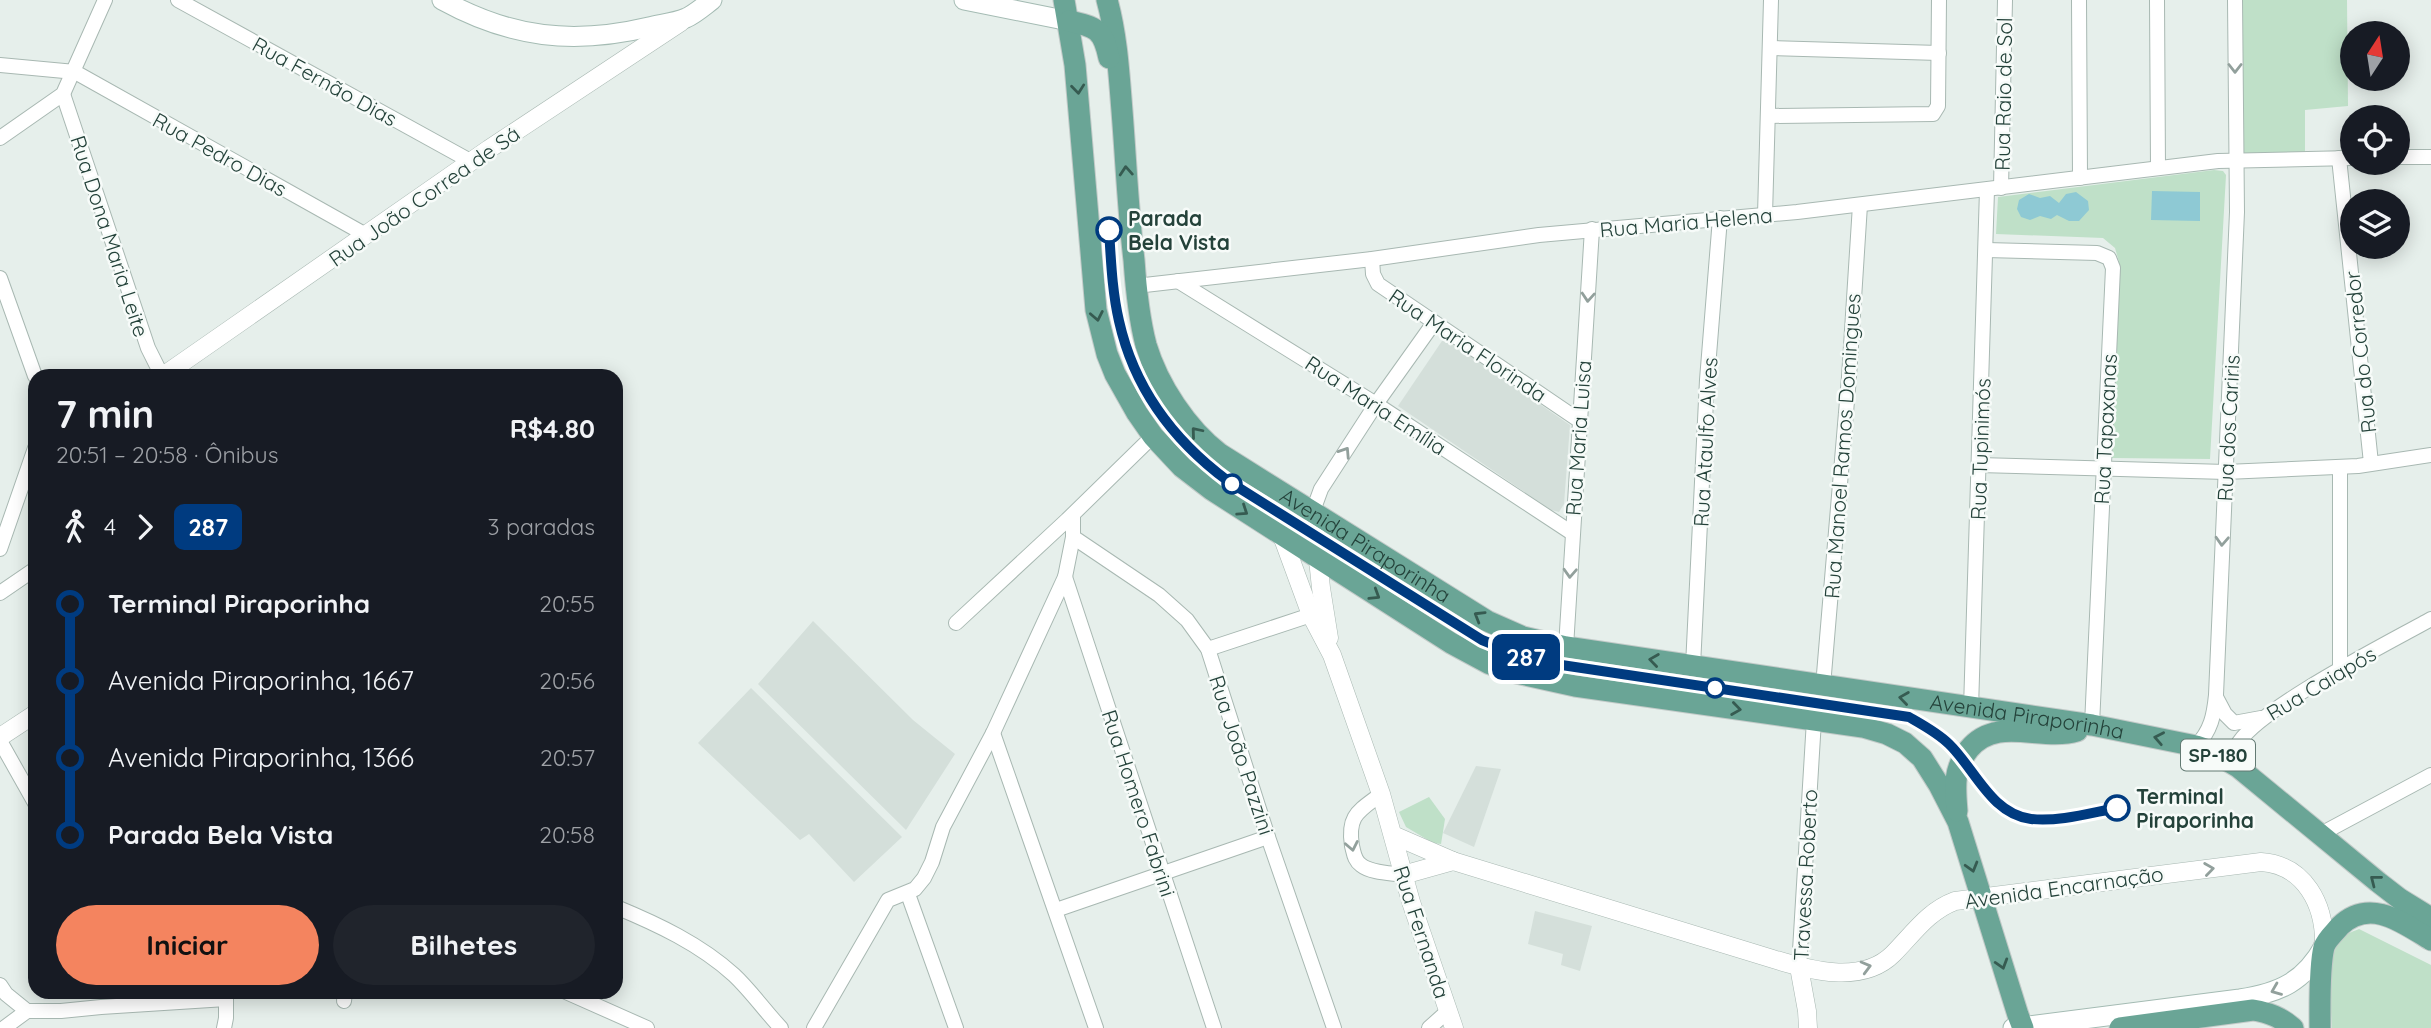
<!DOCTYPE html>
<html lang="pt">
<head>
<meta charset="utf-8">
<style>
  body { margin:0; font-family:Quicksand,sans-serif; background:#20242c; color:#f1f3f6; height:100vh; display:flex; flex-direction:column; font-size:26px; white-space:nowrap }
  * { box-sizing:border-box; margin:0 }
  p { font-size:23px; color:#9ea1a6 }
  .icon { flex:none; width:38px; height:38px; fill:none; stroke:currentColor; stroke-width:2; stroke-linecap:round; stroke-linejoin:round }
  .map { position:relative; flex:1; overflow:hidden }
  .details { position:absolute; left:28px; top:369px; width:595px; height:630px; display:flex; flex-direction:column; background:#171b24; border-radius:21px; box-shadow:0 4px 18px #0003 }
  .details>* { flex:none }
  .badge { padding:0 14px; border-radius:10px; font-size:24px; line-height:46px }
  .needle { width:46px; rotate:12deg }
  .buttons { position:absolute; left:2340px; top:21px; display:grid; gap:14px }
  .buttons a { display:grid; place-items:center; width:70px; height:70px; border-radius:50%; background:#171b24; box-shadow:0 4px 18px #0003; font-size:35px }
  .map>.badge { position:absolute; translate:-50% -50%; box-shadow:0 0 0 4px #fff }
  .legs { display:flex; align-items:center; gap:10px; height:77px; padding:0 28px; font-size:23px }
  .legs p { margin-inline-start:auto }
  .head { display:flex; align-items:center; justify-content:space-between; height:119px; padding:0 28px }
  h1 { font-size:38px; font-weight:700; line-height:52px }
  .button { display:flex; gap:14px; margin-top:auto; padding:14px 28px }
  .button a { flex:1; height:80px; border-radius:42px; background:#f4845f; color:#111; font-size:28px; font-weight:700; line-height:80px; text-align:center }
  .button a+a { background:#20242c; color:#f1f3f6 }
  ul { padding:0 28px; list-style:none }
  li { display:flex; align-items:center; gap:24px; height:77px; font-size:26px }
  li i { display:grid; place-items:center; width:10px; height:100%; margin:0 9px; background:currentColor }
  li i::after { content:''; width:18px; height:18px; margin:-9px; border:5px solid; border-radius:50%; background:#171b24 }
  li p { margin-inline-start:auto }
  li:first-child i { background:linear-gradient(#0000 50%,currentColor 0) }
  li:last-child i { background:linear-gradient(currentColor 50%,#0000 0) }
  .map>svg:first-child { display:block }
  .built { fill:#d4dfda }
  .green { fill:#bfe0c8 }
  .water { fill:#8ec9d4 }
  .lines { fill:none; stroke-linecap:round; stroke-linejoin:round }
  .minor-casing { stroke:#a8b8b2; stroke-width:16 }
  .tertiary-casing { stroke:#a8b8b2; stroke-width:19 }
  .secondary-casing { stroke:#a4bbb3; stroke-width:21 }
  .primary-casing { stroke:#c2cac8; stroke-width:23 }
  .minor { stroke:#fff; stroke-width:14 }
  .tertiary { stroke:#fff; stroke-width:18 }
  .secondary { stroke:#fff; stroke-width:19 }
  .primary { stroke:#6aa596; stroke-width:21 }
  .oneway { stroke:#92a09c }
  .oneway2 { stroke:#365b51 }
  .line-1-casing { stroke:#fff; stroke-width:16 }
  .line-1 { stroke:#003b80; stroke-width:10 }
  .stop-1-dot { fill:#fff; stroke:#003b80; stroke-width:3.5 }
  .labels { text-anchor:middle; dominant-baseline:central; stroke-width:5; stroke-linejoin:round; paint-order:stroke }
  .shield { fill:#f7fbf9; stroke:#637a73; stroke-width:2 }
  .shield-label { font-size:19px; font-weight:bold; fill:#24423a }
  .street-label { font-size:21px; fill:#24423a; stroke:#f7fbf9 }
  .stop-label { font-size:21px; font-weight:bold; fill:#24423a; stroke:#f7fbf9; text-anchor:start }
</style>
</head>
<body>
<div class="map">
<svg width="2431" height="1028" viewBox="0 0 2431 1028">
  <rect width="100%" height="100%" fill="#e6efeb"/>
  <g class="built">
    <polygon points="1444,338 1570,425 1564,504 1559,512 1551,510 1398,406"/>
    <polygon points="813,621 913,720 955,754 906,830 758,684"/>
    <polygon points="751,688 902,837 854,882 809,834 800,840 698,743"/>
    <polygon points="1476,766 1501,769 1474,847 1443,833"/>
    <polygon points="1535,911 1592,926 1580,971 1561,965 1563,954 1528,944"/>
  </g>
  <g class="green">
    <polygon points="2237,0 2347,0 2348,106 2305,110 2305,153 2242,153"/>
    <polygon points="2214,170 2223,171 2226,175 2210,459 2112,458 2119,262 2115,248 2103,238 1996,234 1998,197"/>
    <polygon points="1429,797 1445,819 1441,844 1433,843 1406,827 1399,812"/>
    <path d="M2359,929L2431,965V1028H2332C2331,1004 2324,954 2344,936C2347,933 2355,931 2359,929Z"/>
  </g>
  <g class="water">
    <polygon points="2152,191 2200,192 2200,221 2151,220"/>
    <polygon points="2076,192 2088,201 2089,210 2079,221 2069,221 2057,215 2051,219 2040,216 2030,220 2021,217 2017,209 2019,200 2029,194 2040,198 2050,196 2059,203 2066,194"/>
  </g>
  <g class="lines">
    <defs>
      <g id="minor">
        <polyline points="178,0 472,162"/>
        <polyline points="2079,0 2080,178"/>
        <polyline points="2157,0 2158,168"/>
        <polyline points="1770,48 1939,53"/>
        <polyline points="0,65 75,72 366,235"/>
        <polyline points="63,94 148,348 162,376"/>
        <polyline points="1769,116 1933,114 1938,106 1939,0"/>
        <polyline points="0,138 63,94 105,0"/>
        <polyline points="2398,157 2431,157"/>
        <polyline points="2339,158 2371,463"/>
        <polyline points="2001,188 2005,0"/>
        <polyline points="1765,215 1771,0"/>
        <polyline points="1986,250 2097,253 2109,258 2113,268 2092,725"/>
        <polyline points="1372,259 1373,274 1378,284 1580,421"/>
        <polyline points="0,278 35,376"/>
        <polyline points="1178,281 1376,404 1572,533"/>
        <polyline points="1136,286 1372,259 1539,235 1797,212 2218,161 2352,158"/>
        <polyline points="1979,465 2226,472 2358,466 2431,455"/>
        <polyline points="1313,511 1321,489 1376,404 1433,324"/>
        <polyline points="1073,537 1159,595 1187,620 1208,649 1268,837 1334,1028"/>
        <polyline points="0,549 35,448"/>
        <polyline points="1065,577 1214,1028"/>
        <polyline points="0,593 35,569"/>
        <polyline points="956,623 1067,520 1153,436"/>
        <polyline points="1566,647 1592,229"/>
        <polyline points="1208,649 1311,615"/>
        <polyline points="1693,666 1707,380 1720,218"/>
        <polyline points="2340,669 2340,467"/>
        <polyline points="1823,686 1849,377 1860,205"/>
        <polyline points="2216,697 2225,714 2234,723 2261,718"/>
        <polyline points="1971,708 1987,190"/>
        <polyline points="993,733 1096,1028"/>
        <polyline points="0,741 35,803"/>
        <path d="M2196,746C2211,731 2214,715 2216,695L2237,212L2235,0"/>
        <path d="M2238,767C2236,760 2233,752 2237,746C2253,711 2392,641 2431,619"/>
        <path d="M1381,794C1359,811 1347,815 1352,846C1354,853 1354,860 1361,865C1371,873 1390,873 1403,875"/>
        <polyline points="2319,835 2431,775"/>
        <polyline points="908,894 956,1028"/>
        <path d="M616,907C657,924 700,944 734,975C751,991 765,1011 781,1028"/>
        <polyline points="1056,910 1268,837"/>
        <polyline points="1799,967 1814,720"/>
        <polyline points="0,985 6,994 27,1011 61,1011 101,1007 226,999"/>
        <polyline points="566,992 647,1028"/>
        <polyline points="344,1001 345,992"/>
        <polyline points="4,1028 27,1011"/>
        <polyline points="224,1028 226,1018 226,992"/>
        <polyline points="814,1028 888,900 915,889 924,878 932,862 943,827 993,733 1065,577 1073,537 1073,515"/>
        <polyline points="1429,1028 1448,1011"/>
      </g>
      <g id="tertiary">
        <polyline points="163,376 489,149 681,22"/>
        <polyline points="1313,511 1321,588 1329,638"/>
        <polyline points="1282,536 1311,615 1332,655 1381,794 1411,902 1454,1028"/>
        <polyline points="0,737 35,714"/>
        <path d="M1393,835L1453,861L1773,959C1809,970 1862,985 1893,954C1913,934 1928,911 1955,901L2261,862C2305,865 2325,905 2324,945"/>
        <polyline points="1403,875 1453,861"/>
        <polyline points="1799,967 1807,1011 1808,1028"/>
      </g>
      <g id="secondary">
        <path d="M442,0C511,38 573,45 649,27C661,24 674,23 686,18C695,14 704,6 712,0"/>
        <polyline points="964,0 1069,21"/>
        <path d="M2013,1028L2240,999C2279,993 2304,982 2324,946"/>
      </g>
      <g id="primary">
        <polyline points="1064,0 1075,65 1096,310 1107,354 1115,374 1137,413 1153,436 1182,467 1212,490 1451,643 1490,664 1512,672 1575,686 1863,727 1887,734 1905,743 1922,758 1939,785 1958,822 2018,1015 2023,1028"/>
        <path id="s1" d="M1107,0C1117,36 1119,74 1122,111C1126,161 1128,211 1134,260C1136,289 1139,318 1146,345C1158,385 1187,429 1220,454L1487,621L1523,637L1566,647L2092,725L2196,746L2211,751L2238,767L2378,882L2400,899L2431,918"/>
        <path d="M1069,21C1096,27 1103,29 1109,58"/>
        <path d="M1957,811C1955,787 1953,769 1969,749C1997,715 2041,742 2077,731"/>
        <path d="M2120,1028L2253,1010C2270,1013 2280,1017 2293,1028"/>
        <path d="M2320,1028C2320,1007 2319,967 2324,947C2326,940 2335,932 2340,926C2370,897 2403,923 2431,940"/>
      </g>
    </defs>
    <use href="#minor" class="minor-casing"/>
    <use href="#tertiary" class="tertiary-casing"/>
    <use href="#secondary" class="secondary-casing"/>
    <use href="#primary" class="primary-casing"/>
    <use href="#minor" class="minor"/>
    <use href="#tertiary" class="tertiary"/>
    <use href="#secondary" class="secondary"/>
    <use href="#primary" class="primary"/>
  </g>
  <defs><path id="oneway-chevron" d="M-2-3.5L2.5 0L-2 3.5" fill="none" stroke-width="1.6" stroke-linecap="round" stroke-linejoin="round" transform="scale(1.75)"/></defs>
  <g class="oneway">
    <use href="#oneway-chevron" transform="translate(2235 68) rotate(90)"/>
    <use href="#oneway-chevron" transform="translate(1588 297) rotate(94)"/>
    <use href="#oneway-chevron" transform="translate(1345 452) rotate(-57)"/>
    <use href="#oneway-chevron" transform="translate(2222 541) rotate(93)"/>
    <use href="#oneway-chevron" transform="translate(1570 573) rotate(93)"/>
    <use href="#oneway-chevron" transform="translate(1352 846) rotate(79)"/>
    <use href="#oneway-chevron" transform="translate(2209 869) rotate(-8)"/>
    <use href="#oneway-chevron" transform="translate(1866 967) rotate(-15)"/>
    <use href="#oneway-chevron" transform="translate(2276 990) rotate(158)"/>
  </g>
  <g class="oneway2">
    <use href="#oneway-chevron" transform="translate(1078 89) rotate(84)"/>
    <use href="#oneway-chevron" transform="translate(1126 171) rotate(-94)"/>
    <use href="#oneway-chevron" transform="translate(1097 316) rotate(79)"/>
    <use href="#oneway-chevron" transform="translate(1196 432) rotate(-130)"/>
    <use href="#oneway-chevron" transform="translate(1243 511) rotate(34)"/>
    <use href="#oneway-chevron" transform="translate(1375 595) rotate(32)"/>
    <use href="#oneway-chevron" transform="translate(1479 616) rotate(-149)"/>
    <use href="#oneway-chevron" transform="translate(1654 660) rotate(-172)"/>
    <use href="#oneway-chevron" transform="translate(1904 698) rotate(-172)"/>
    <use href="#oneway-chevron" transform="translate(1736 709) rotate(8)"/>
    <use href="#oneway-chevron" transform="translate(2159 738) rotate(-169)"/>
    <use href="#oneway-chevron" transform="translate(1972 867) rotate(74)"/>
    <use href="#oneway-chevron" transform="translate(2375 880) rotate(-142)"/>
    <use href="#oneway-chevron" transform="translate(2002 964) rotate(73)"/>
  </g>
  <g class="lines">
    <defs>
      <path id="line-1" d="M1109,230C1111,260 1112,291 1119,321C1134,388 1174,441 1228,481L1482,640L1527,658L1555,664L1909,717C1923,725 1938,733 1949,744C1975,769 1991,814 2031,819C2059,822 2090,813 2117,808"/>
    </defs>
    <use href="#line-1" class="line-1-casing"/>
    <use href="#line-1" class="line-1"/>
  </g>
  <g class="stop-1-dot">
    <circle cx="1109" cy="230" r="12"/>
    <circle cx="1232" cy="484" r="9"/>
    <circle cx="1715" cy="688" r="9"/>
    <circle cx="2117" cy="808" r="12"/>
  </g>
  <g class="labels">
    <rect class="shield" x="2181" y="739.5" width="74" height="31" rx="5"/>
    <g class="shield-label">
      <text x="2218" y="755">SP-180</text>
    </g>
    <g class="street-label">
      <text transform="translate(325 81) rotate(29)">Rua Fernão Dias</text>
      <text transform="translate(2003 94) rotate(-89)">Rua Raio de Sol</text>
      <text transform="translate(220 154) rotate(29)">Rua Pedro Dias</text>
      <text transform="translate(424 196) rotate(-35)">Rua João Correa de Sá</text>
      <text transform="translate(1686 222) rotate(-5)">Rua Maria Helena</text>
      <text transform="translate(110 236) rotate(72)">Rua Dona Maria Leite</text>
      <text transform="translate(1468 345) rotate(34)">Rua Maria Florinda</text>
      <text transform="translate(2360 352) rotate(-96)">Rua do Corredor</text>
      <text transform="translate(1376 405) rotate(33)">Rua Maria Emília</text>
      <text transform="translate(2228 428) rotate(-87)">Rua dos Cariris</text>
      <text transform="translate(2105 429) rotate(-87)">Rua Tapaxanas</text>
      <text transform="translate(1578 438) rotate(-86)">Rua Maria Luisa</text>
      <text transform="translate(1705 442) rotate(-87)">Rua Ataulfo Alves</text>
      <text transform="translate(1842 446) rotate(-86)">Rua Manoel Ramos Domingues</text>
      <text transform="translate(1980 449) rotate(-88)">Rua Tupinimós</text>
      <text stroke="none"><textPath href="#s1" startOffset="653">Avenida Piraporinha</textPath></text>
      <text transform="translate(2321 683) rotate(-31)">Rua Caiapós</text>
      <text stroke="none"><textPath href="#s1" startOffset="1346">Avenida Piraporinha</textPath></text>
      <text transform="translate(1242 755) rotate(72)">Rua João Pazzini</text>
      <text transform="translate(1139 803) rotate(72)">Rua Homero Fabrini</text>
      <text transform="translate(1805 875) rotate(-87)">Travessa Roberto</text>
      <text transform="translate(2064 887) rotate(-8)">Avenida Encarnação</text>
      <text transform="translate(1422 932) rotate(72)">Rua Fernanda</text>
    </g>
    <g class="stop-label">
      <text x="1128" y="218">Parada<tspan x="1128" dy="24">Bela Vista</tspan></text>
      <text x="2136" y="796">Terminal<tspan x="2136" dy="24">Piraporinha</tspan></text>
    </g>
  </g>
</svg>
<div class="buttons">
<a><svg class="needle" viewBox="-14 -14 28 28"><path d="M0-13l5 13h-10z" fill="#e53935"/><path d="M0 13l5-13h-10z" fill="#9ea1a6"/></svg></a>
<a><svg class="icon" aria-label="locate" viewBox="0 0 24 24"><circle cx="12" cy="12" r="6"/><path d="M12 2v4M12 18v4M2 12h4M18 12h4"/></svg></a>
<a><svg class="icon" aria-label="layers" viewBox="0 0 24 24"><path d="M12 4l9 5-9 5-9-5zM3 14l9 5 9-5"/></svg></a>
</div>
<b class="badge" style="left:1526px;top:657px;background:#003b80;color:#fff">287</b>
<section class="details">
<div class="head"><div><h1>7 min</h1><p>20:51 – 20:58 · Ônibus</p></div><b>R$4.80</b></div>
<div class="legs"><svg class="icon" aria-label="walk" viewBox="0 0 24 24"><circle cx="13" cy="4" r="2"/><path d="M13 8l-2 6 4 7M11 14l-3 7M7 12l3-4h3l4 4"/></svg>4<svg class="icon" aria-label="forward" viewBox="0 0 24 24"><path d="M9 5l7 7-7 7"/></svg><b class="badge" style="background:#003b80;color:#fff">287</b><p>3 paradas</p></div>
<ul>
<li><i style="color:#003b80"></i><b>Terminal Piraporinha</b><p>20:55</p></li>
<li><i style="color:#003b80"></i><span>Avenida Piraporinha, 1667</span><p>20:56</p></li>
<li><i style="color:#003b80"></i><span>Avenida Piraporinha, 1366</span><p>20:57</p></li>
<li><i style="color:#003b80"></i><b>Parada Bela Vista</b><p>20:58</p></li>
</ul>
<div class="button"><a>Iniciar</a><a>Bilhetes</a></div>
</section>
</div>
</body>
</html>
